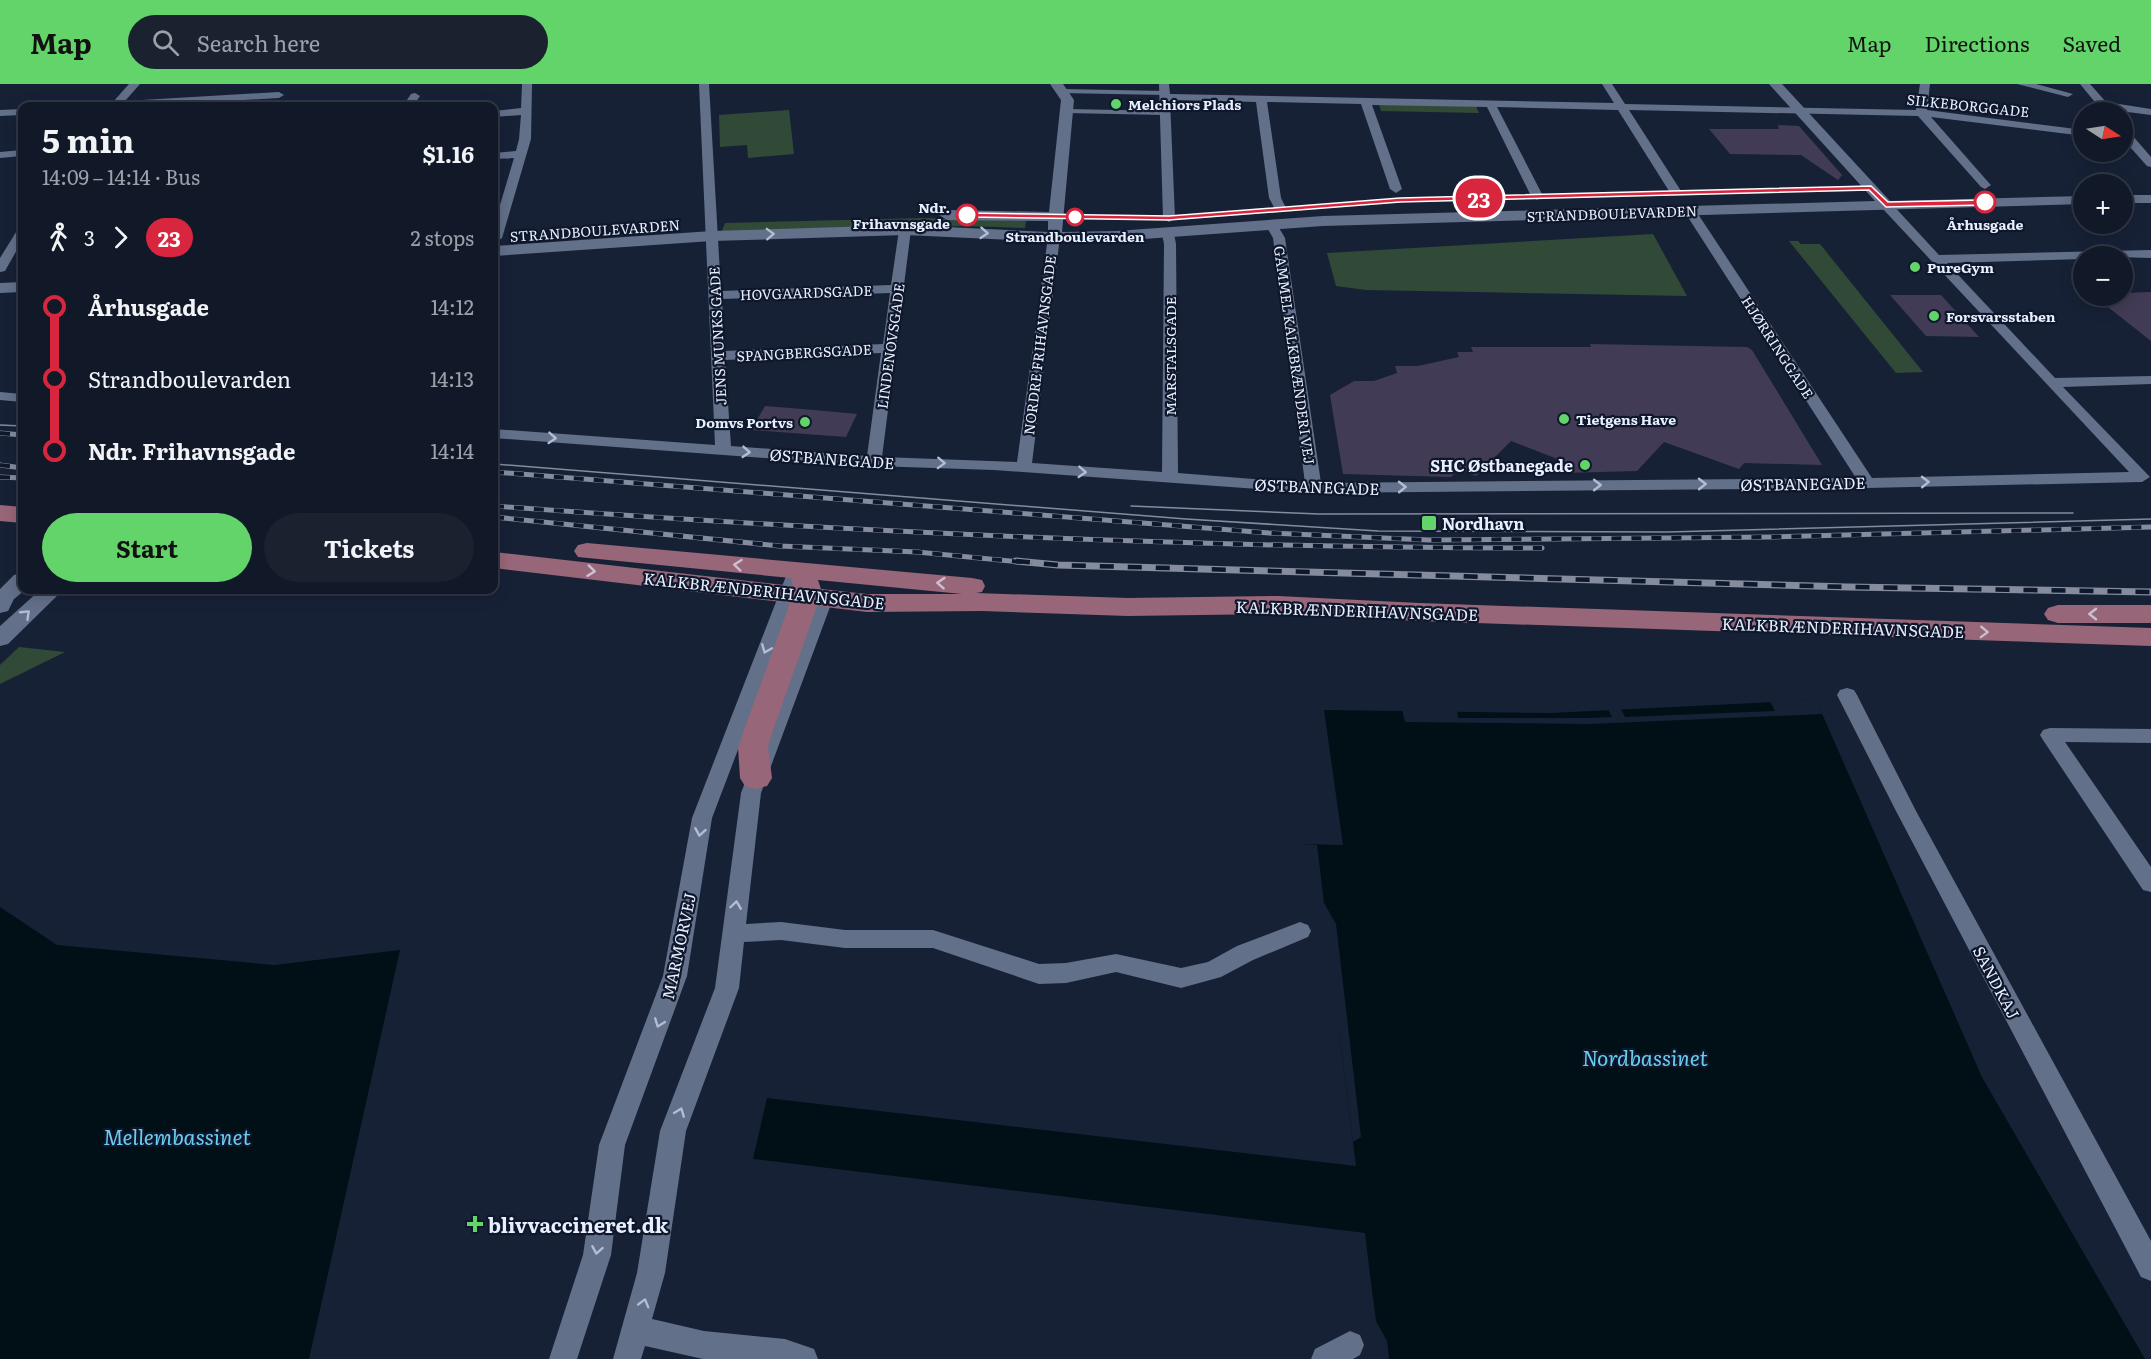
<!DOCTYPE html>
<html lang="en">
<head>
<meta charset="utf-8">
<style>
  body { margin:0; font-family:Literata,serif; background:#1a2230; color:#f1f3f6; height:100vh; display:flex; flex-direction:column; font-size:22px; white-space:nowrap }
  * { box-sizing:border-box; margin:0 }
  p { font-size:20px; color:#9ca0a8 }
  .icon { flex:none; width:33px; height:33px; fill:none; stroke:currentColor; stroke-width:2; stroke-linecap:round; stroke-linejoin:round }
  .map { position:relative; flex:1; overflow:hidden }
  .panel { position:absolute; left:18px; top:18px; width:480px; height:492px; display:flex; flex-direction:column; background:#111928; border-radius:12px; box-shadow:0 3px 15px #0003,0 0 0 2px #303845 }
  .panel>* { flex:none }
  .badge { padding:0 12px; border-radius:20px; font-size:21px; line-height:39px }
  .needle { width:39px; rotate:102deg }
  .tools { position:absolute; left:2073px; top:18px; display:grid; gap:12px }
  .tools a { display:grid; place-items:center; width:60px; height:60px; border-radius:50%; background:#111928; box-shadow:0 3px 15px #0003,0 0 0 2px #303845; font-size:30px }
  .map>.badge { position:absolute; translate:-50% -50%; box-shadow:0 0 0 3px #fff }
  .legs { display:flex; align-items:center; gap:9px; height:66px; padding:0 24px; font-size:20px }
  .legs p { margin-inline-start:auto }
  .headline { display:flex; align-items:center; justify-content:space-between; height:102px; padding:0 24px }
  h1 { font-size:33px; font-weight:700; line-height:45px }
  .primary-button { display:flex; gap:12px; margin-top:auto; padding:12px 24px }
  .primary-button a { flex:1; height:69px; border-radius:36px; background:#63d469; color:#111; font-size:24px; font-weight:700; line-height:69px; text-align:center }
  .primary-button a+a { background:#1a2230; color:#f1f3f6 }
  ul { padding:0 24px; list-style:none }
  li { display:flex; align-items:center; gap:21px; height:72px; font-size:22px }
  li i { display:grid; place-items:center; width:9px; height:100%; margin:0 8px; background:currentColor }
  li i::after { content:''; width:15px; height:15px; margin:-8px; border:4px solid; border-radius:50%; background:#111928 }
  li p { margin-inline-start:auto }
  li:first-child i { background:linear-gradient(#0000 50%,currentColor 0) }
  li:last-child i { background:linear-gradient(currentColor 50%,#0000 0) }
  header { display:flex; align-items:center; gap:36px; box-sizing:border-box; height:84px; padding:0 30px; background:#63d469; color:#111 }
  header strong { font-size:28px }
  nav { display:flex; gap:33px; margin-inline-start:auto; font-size:21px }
  .search { width:420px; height:54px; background:#1a2230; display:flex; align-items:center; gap:15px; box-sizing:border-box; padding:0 21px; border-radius:33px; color:#9ca0a8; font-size:22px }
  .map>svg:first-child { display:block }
  .green { fill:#314a37 }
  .water { fill:#001016 }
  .pier { fill:#172136 }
  .building { fill:#423b55 }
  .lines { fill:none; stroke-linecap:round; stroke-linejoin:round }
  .pedestrian { fill:#63708a; fill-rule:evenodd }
  .minor { fill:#63708a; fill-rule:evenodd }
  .tertiary { fill:#63708a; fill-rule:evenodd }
  .primary { fill:#986679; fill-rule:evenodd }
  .tram { stroke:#848c9e; stroke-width:1.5 }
  .rail-far1-casing { stroke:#848c9e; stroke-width:5 }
  .rail-casing { stroke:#848c9e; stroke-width:7 }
  .rail-far1 { stroke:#0e172c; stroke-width:4; stroke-dasharray:10; stroke-linecap:butt }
  .rail { stroke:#0e172c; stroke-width:4.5; stroke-dasharray:14; stroke-linecap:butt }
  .oneway { stroke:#b3bcd0 }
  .oneway2 { stroke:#ccbfcf }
  .line-1 { fill:#d7263d; stroke:#fff; stroke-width:1.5 }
  .poi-dot { fill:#63d469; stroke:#0e172c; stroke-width:2 }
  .stop-1-dot { fill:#fff; stroke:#d7263d; stroke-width:3 }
  .labels { text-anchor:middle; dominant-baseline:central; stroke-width:4.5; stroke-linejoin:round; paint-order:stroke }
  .far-poi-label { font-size:14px; font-weight:bold; fill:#e8effe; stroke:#0e172c; text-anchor:start }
  .far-street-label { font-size:14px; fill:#e8effe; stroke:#0e172c }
  .far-stop-label { font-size:14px; font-weight:bold; fill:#e8effe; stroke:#0e172c }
  .street-label { font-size:16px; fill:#e8effe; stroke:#0e172c }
  .poi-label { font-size:16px; font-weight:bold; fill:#e8effe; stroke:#0e172c; text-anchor:end }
  .near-poi-label { font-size:20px; font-weight:bold; fill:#e8effe; stroke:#0e172c; text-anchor:start }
  .near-water-label { font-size:21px; font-style:italic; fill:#69ceef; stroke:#0e172c }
</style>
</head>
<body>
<header>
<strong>Map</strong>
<div class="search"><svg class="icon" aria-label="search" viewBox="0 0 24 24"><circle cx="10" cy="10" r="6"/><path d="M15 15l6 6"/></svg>Search here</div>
<nav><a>Map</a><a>Directions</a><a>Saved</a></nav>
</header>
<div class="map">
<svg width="2151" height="1275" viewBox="0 0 2151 1275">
  <rect width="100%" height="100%" fill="#172136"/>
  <g class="green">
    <polygon points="1379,20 1476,22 1479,29 1381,27"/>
    <polygon points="789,26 794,70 748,74 747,61 720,63 719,31"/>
    <polygon points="924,134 1026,137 1025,144 965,142 721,149 725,139"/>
    <polygon points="1653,150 1687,212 1366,206 1336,202 1327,169"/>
    <polygon points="1789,157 1798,157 1801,160 1820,160 1923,288 1896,289"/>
    <polygon points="19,563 65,568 0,600 0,581"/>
  </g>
  <g class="water">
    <polygon points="1816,616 1982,993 2145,1275 1380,1275 1365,1149 753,1075 767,1014 1356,1082 1339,946 1302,760 1343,761 1324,626 1550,629"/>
    <polygon points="0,823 57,861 274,881 400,866 309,1275 0,1275"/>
  </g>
  <g class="pier">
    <polygon points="1817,616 1822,630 1590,640 1405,638 1402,625 1457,625 1458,634 1589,634 1612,633 1607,623 1620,623 1625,633 1775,627 1770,617"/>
    <polygon points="1302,760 1317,761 1324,819 1336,840 1361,1053 1353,1058 1339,946 1334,935 1303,781"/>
    <polygon points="1370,1192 1376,1237 1387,1257 1389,1275 1377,1275 1367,1194"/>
  </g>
  <g class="building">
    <polygon points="1778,41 1799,42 1842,91 1838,96 1801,71 1730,70 1709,45 1779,45"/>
    <polygon points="2151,208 2151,257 2094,212 2122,212 2122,209"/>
    <polygon points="1890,211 1941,211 1979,253 1926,252"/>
    <polygon points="1590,260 1747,263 1752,266 1822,381 1744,379 1739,385 1664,358 1637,387 1564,389 1573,381 1511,357 1476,392 1459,386 1451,393 1343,390 1330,311 1354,297 1374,297 1397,289 1395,282 1418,282 1459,273 1457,268 1473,268 1471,263 1591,263"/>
    <polygon points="765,322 814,326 857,330 846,353 751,346"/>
  </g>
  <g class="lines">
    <g class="pedestrian">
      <polygon points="1063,5 1165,7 1169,9 1165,11 1060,9 1060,5"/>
      <polygon points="1068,25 1165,27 1169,29 1165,31 1065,29 1065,25"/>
    </g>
    <g class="minor">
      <polygon points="129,0 140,0 125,17 279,8 284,11 279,14 141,22 91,22 96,19 113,18"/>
      <polygon points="522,0 532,0 531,55 502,154 496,158 494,157 494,141 514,74 494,75 494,69 516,67 519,55 521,31 494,33 494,27 521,24"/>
      <path d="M699,0H709L721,207L891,201L899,146L905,142L911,146L882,373L1017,378L1048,153L1054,149L1060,153L1032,379L1162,388L1164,160L1162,150L1168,146L1174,150L1176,160L1178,389L1305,399L1273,154L1265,140L1271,136L1275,137L1285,154L1321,399L1856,394L1684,127L1690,123L1696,127L1872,394L2129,388L1882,124L1880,121L1886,117L1890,118L1939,171L2151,166V174L2084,172V175L1947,179L2055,294L2151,292V300L2063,303L2150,393L2142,398L1867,404L1314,409L994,386L874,382L494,354V345L715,361ZM890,209L883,260L725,267L722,215ZM881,269L867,372L731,362L725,276Z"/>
      <polygon points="1159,0 1169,0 1170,10 1614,19 1602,0 1612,0 1625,20 1916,26 1920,0 1930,0 1927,26 2084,46 2084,52 1931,33 1989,99 1991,101 1985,105 1981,103 1918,32 1629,26 1681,107 1675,111 1669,107 1618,26 1497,23 1543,112 1537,116 1531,112 1487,23 1372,21 1402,105 1396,109 1390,105 1361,20 1267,18 1281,114 1286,124 1280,128 1276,127 1269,114 1256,18 1170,16 1175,134 1169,138 1163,134"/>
      <polygon points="2017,0 2036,0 2073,10 2068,13"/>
      <polygon points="2080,0 2090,0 2106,18 2151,25 2151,31 2112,26 2113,28 2103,28"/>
      <polygon points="415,9 420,12 413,22 403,22 411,10"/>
      <polygon points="22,25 22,31 0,32 0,26"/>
      <polygon points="2122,43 2126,44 2151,73 2151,83 2147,82 2122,54"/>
      <polygon points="22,66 22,72 0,74 0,68"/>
      <polygon points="22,144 22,157 5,187 0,188 0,174 18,145"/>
      <polygon points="0,308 22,310 22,318 0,316"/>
      <polygon points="797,482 803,483 806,487 712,734 687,892 625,1061 611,1171 577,1275 549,1275 583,1171 599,1061 663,892 692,734 788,487 791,483"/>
      <polygon points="824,509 830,511 833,515 761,709 746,840 781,838 845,846 933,846 1039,880 1066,879 1116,870 1181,884 1208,878 1237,862 1300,838 1308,841 1311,847 1308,853 1253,876 1221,893 1181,904 1116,888 1066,899 1039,900 933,864 845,864 781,856 744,858 739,904 686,1047 665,1189 652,1235 704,1247 785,1255 814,1265 818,1275 703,1275 645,1262 641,1275 613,1275 637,1189 660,1047 715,904 741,709 815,515 818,511"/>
      <polygon points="1847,604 1854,606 1857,611 1916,727 2151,1157 2151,1197 2141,1193 1896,727 1837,611 1840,606"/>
      <polygon points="2050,644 2151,645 2151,659 2065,658 2151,783 2151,808 2143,806 2043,656 2040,651 2043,646"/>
      <polygon points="1350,1247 1360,1251 1364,1261 1360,1271 1353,1275 1311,1275 1315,1265"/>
    </g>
    <g class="tertiary">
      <polygon points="1050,0 1063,0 1074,16 1062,148 1116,147 1323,132 1875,117 1769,0 1782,0 1890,117 2084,112 2084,120 1323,142 1116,157 1054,158 905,151 712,157 494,172 494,162 712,147 905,141 1048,148 1048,137 947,136 939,131 947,126 1049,128 1061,16"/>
      <rect x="2122" y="111" width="29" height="8"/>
      <polygon points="22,198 22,208 0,209 0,199"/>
      <polygon points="22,489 22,506 25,506 14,515 8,527 0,529 0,505 14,491"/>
      <polygon points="40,506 63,506 8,560 0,562 0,542"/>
    </g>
    <g class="primary">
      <polygon points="0,421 22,423 22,439 0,437"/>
      <path d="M587,459L972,494L982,496L985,502L982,508L976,509L1128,514L1278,512L1419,519L2151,544V562L1419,537L1278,530L1128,532L982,527L867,528L817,522L771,652L768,663L772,694L767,702L756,705L745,702L740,694L738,663L790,519L494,484V468L793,502L791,494L578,473L574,467L578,461ZM818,496L962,510H867L821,505Z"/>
      <polygon points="2058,521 2151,521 2151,539 2058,539 2048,536 2044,530 2048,524"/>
    </g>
    <g class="tram">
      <polyline points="0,341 22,342"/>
      <polyline points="494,380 1186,435 1378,447 1668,448 2151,435"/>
      <polyline points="1131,422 1319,430 2073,429"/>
    </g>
    <defs>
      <g id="rail-far1">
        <polyline points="0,349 22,351"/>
        <polyline points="0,381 22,384"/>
        <polyline points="494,388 1269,449 1429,456 1773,453 2151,443"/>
        <polyline points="0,393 22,394"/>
        <path d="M494,422C843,448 1192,464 1542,464"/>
        <polyline points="494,433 780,462 917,468 1032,479"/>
      </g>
      <polyline id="rail" points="1016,477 1058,481 1848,503 2151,508"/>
    </defs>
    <use href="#rail-far1" class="rail-far1-casing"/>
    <use href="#rail" class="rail-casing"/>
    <use href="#rail-far1" class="rail-far1"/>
    <use href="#rail" class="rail"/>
  </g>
  <defs><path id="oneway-chevron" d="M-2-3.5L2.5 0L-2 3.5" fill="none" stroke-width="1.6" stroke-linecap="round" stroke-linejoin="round" transform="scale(1.5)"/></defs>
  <g class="oneway">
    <use href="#oneway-chevron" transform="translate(984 149) rotate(4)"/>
    <use href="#oneway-chevron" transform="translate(770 150) rotate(-2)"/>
    <use href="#oneway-chevron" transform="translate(552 354) rotate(4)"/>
    <use href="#oneway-chevron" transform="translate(746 368) rotate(4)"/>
    <use href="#oneway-chevron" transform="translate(941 379) rotate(2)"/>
    <use href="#oneway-chevron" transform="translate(1082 388) rotate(4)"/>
    <use href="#oneway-chevron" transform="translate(1925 398) rotate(-1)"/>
    <use href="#oneway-chevron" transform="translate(1702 400) rotate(-1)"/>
    <use href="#oneway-chevron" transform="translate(1597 401)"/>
    <use href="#oneway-chevron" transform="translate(1402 403) rotate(-1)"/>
    <use href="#oneway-chevron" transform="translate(26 530) rotate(-44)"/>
    <use href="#oneway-chevron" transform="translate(766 565) rotate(112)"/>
    <use href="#oneway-chevron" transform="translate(700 748) rotate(100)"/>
    <use href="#oneway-chevron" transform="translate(736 821) rotate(-82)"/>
    <use href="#oneway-chevron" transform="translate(659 939) rotate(111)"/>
    <use href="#oneway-chevron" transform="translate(680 1028) rotate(-69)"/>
    <use href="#oneway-chevron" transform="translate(597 1166) rotate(100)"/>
    <use href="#oneway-chevron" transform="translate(644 1219) rotate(-74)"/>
  </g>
  <g class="oneway2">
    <use href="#oneway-chevron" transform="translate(738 481) rotate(-174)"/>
    <use href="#oneway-chevron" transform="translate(591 487) rotate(7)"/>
    <use href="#oneway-chevron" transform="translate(941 499) rotate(-176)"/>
    <use href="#oneway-chevron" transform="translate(2093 530) rotate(-180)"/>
    <use href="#oneway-chevron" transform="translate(1984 548) rotate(2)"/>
  </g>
  <polygon class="line-1" points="1871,102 1888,118 1985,116 1989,118 1985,121 1886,123 1869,106 1400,118 1169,136 967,133 963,131 967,129 1169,132 1400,114"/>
  <g class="poi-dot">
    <circle cx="1116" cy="20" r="6"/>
    <circle cx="1915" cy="183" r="6"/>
    <circle cx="1934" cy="232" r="6"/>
    <circle cx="1564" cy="335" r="6"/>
    <circle cx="805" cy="338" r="6"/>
    <circle cx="1585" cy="381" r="6"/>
    <rect x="1421" y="431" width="16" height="16" rx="3"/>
    <path d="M472 1131h6v6h6v6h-6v6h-6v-6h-6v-6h6z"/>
  </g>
  <g class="stop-1-dot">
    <circle cx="1985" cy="118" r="10"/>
    <circle cx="967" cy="131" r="10"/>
    <circle cx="1075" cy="133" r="8"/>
  </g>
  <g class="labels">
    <g class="far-poi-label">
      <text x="1128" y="20">Melchiors Plads</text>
      <text x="1927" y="183">PureGym</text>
      <text x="1946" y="232">Forsvarsstaben</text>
      <text x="1576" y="335">Tietgens Have</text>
      <text x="793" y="338" text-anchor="end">Domvs Portvs</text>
    </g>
    <g class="far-street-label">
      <text transform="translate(1968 21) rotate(6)">SILKEBORGGADE</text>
      <text transform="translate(1612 129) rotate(-2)">STRANDBOULEVARDEN</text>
      <text transform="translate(595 146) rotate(-4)">STRANDBOULEVARDEN</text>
      <text transform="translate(806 208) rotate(-2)">HOVGAARDSGADE</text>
      <text transform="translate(717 252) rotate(-93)">JENS MUNKS GADE</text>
      <text transform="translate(1039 261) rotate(-83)">NORDRE FRIHAVNSGADE</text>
      <text transform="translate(890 262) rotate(-82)">LINDENOVSGADE</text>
      <text transform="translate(1778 263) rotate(57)">HJØRRINGGADE</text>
      <text transform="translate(804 268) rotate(-3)">SPANGBERGSGADE</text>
      <text transform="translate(1295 271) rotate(82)">GAMMEL KALKBRÆNDERI VEJ</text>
      <text transform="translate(1170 272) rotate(-90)">MARSTALSGADE</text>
    </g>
    <g class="far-stop-label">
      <text x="950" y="123" text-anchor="end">Ndr.<tspan x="950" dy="16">Frihavnsgade</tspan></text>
      <text x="1985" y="140">Århusgade</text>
      <text x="1075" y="152">Strandboulevarden</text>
    </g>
    <g class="street-label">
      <text transform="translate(832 374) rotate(4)">ØSTBANEGADE</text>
      <text transform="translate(1803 399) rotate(-1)">ØSTBANEGADE</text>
      <text transform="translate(1317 402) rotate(2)">ØSTBANEGADE</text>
      <text transform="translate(764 506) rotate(6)">KALKBRÆNDERIHAVNSGADE</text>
      <text transform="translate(1357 526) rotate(2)">KALKBRÆNDERIHAVNSGADE</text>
      <text transform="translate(1843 543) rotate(2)">KALKBRÆNDERIHAVNSGADE</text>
      <text transform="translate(678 862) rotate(-78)">MARMORVEJ</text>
      <text transform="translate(1997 898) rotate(62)">SANDKAJ</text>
    </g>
    <g class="poi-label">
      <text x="1573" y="381">SHC Østbanegade</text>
      <text x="1442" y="439" text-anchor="start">Nordhavn</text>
    </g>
    <g class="near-poi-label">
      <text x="488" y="1140">blivvaccineret.dk</text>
    </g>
    <g class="near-water-label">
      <text x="1645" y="972">Nordbassinet</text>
      <text x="177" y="1051">Mellembassinet</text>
    </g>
  </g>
</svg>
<div class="tools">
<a><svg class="needle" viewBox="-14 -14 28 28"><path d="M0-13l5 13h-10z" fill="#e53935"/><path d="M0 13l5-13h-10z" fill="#9ca0a8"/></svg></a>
<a>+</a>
<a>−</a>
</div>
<b class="badge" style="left:1479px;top:114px;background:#d7263d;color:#fff">23</b>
<section class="panel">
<div class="headline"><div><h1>5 min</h1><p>14:09 – 14:14 · Bus</p></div><b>$1.16</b></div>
<div class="legs"><svg class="icon" aria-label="walk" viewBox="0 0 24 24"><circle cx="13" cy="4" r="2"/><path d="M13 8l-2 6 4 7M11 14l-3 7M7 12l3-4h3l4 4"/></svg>3<svg class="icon" aria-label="forward" viewBox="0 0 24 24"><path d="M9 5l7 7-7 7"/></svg><b class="badge" style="background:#d7263d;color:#fff">23</b><p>2 stops</p></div>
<ul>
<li><i style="color:#d7263d"></i><b>Århusgade</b><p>14:12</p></li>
<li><i style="color:#d7263d"></i><span>Strandboulevarden</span><p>14:13</p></li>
<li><i style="color:#d7263d"></i><b>Ndr. Frihavnsgade</b><p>14:14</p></li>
</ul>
<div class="primary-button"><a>Start</a><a>Tickets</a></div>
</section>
</div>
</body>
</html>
